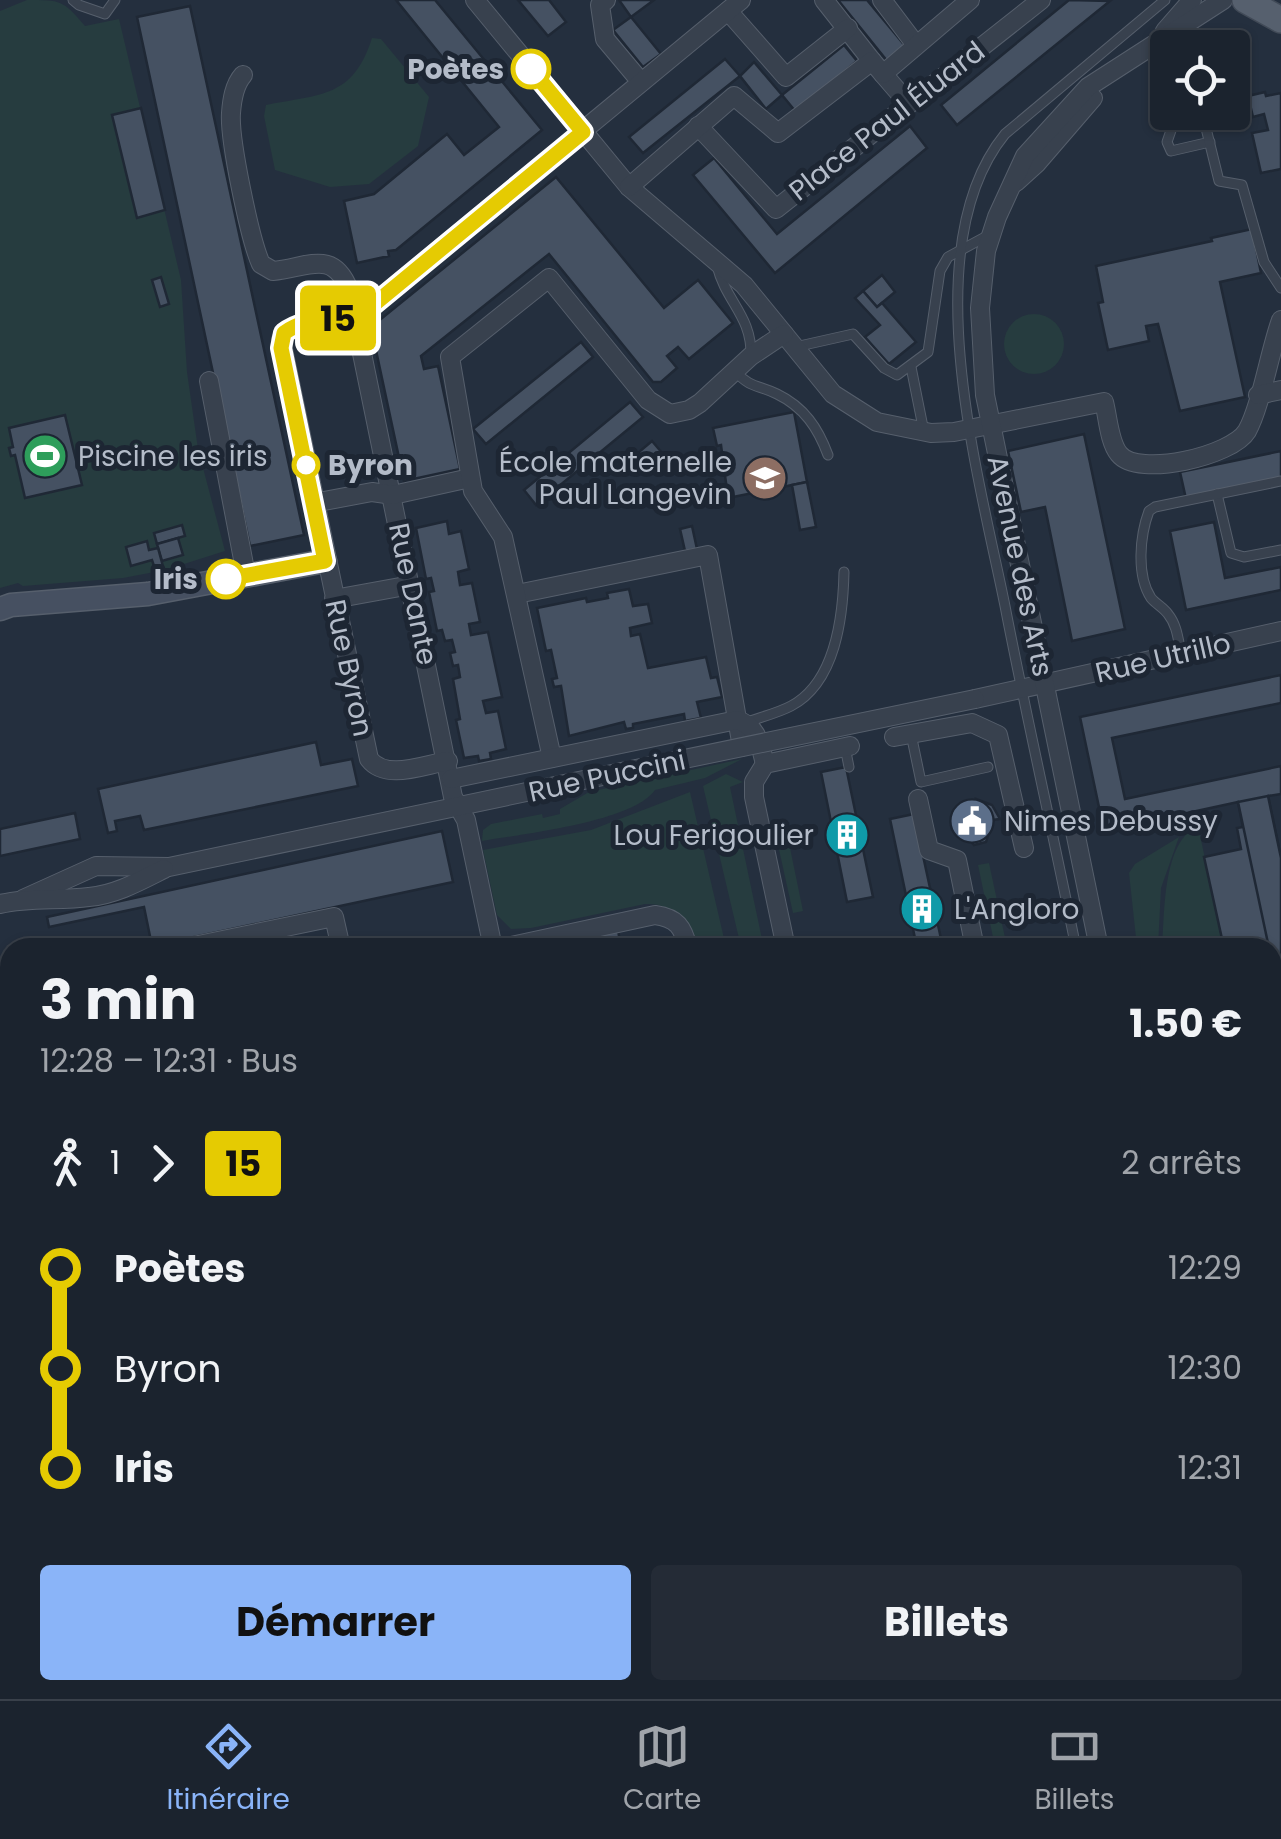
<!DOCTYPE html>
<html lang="fr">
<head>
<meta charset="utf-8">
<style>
  body { margin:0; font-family:Poppins,sans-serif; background:#242b36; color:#f1f3f6; height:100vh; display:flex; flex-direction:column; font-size:38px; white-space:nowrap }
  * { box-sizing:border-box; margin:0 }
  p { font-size:32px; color:#a0a4aa }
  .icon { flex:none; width:55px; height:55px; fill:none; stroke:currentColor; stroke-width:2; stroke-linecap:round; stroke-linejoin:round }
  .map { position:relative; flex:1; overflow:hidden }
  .details { position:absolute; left:0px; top:938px; width:1282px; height:762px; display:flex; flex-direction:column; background:#1b232e; border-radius:30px 30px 0 0; box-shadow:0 2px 8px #0004,0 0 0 2px #39404a }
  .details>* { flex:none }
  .badge { padding:0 20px; border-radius:8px; font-size:35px; line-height:65px }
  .tools { position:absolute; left:1150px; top:30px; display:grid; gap:20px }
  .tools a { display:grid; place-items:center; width:100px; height:100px; border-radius:10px; background:#1b232e; box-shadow:0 2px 8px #0004,0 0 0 2px #39404a; font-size:50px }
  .map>.badge { position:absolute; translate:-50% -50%; box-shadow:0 0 0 5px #fff }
  .legs { display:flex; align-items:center; gap:15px; height:110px; padding:0 40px; font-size:32px }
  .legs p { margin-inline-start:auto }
  .headline { display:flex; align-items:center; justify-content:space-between; height:170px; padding:0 40px }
  h1 { font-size:55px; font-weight:700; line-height:75px }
  .primary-button { display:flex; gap:20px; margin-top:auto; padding:20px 40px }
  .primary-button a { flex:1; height:115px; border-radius:10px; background:#8ab4f8; color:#111; font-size:40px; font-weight:700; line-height:115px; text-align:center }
  .primary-button a+a { background:#242b36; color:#f1f3f6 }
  ul { padding:0 40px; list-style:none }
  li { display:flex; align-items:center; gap:35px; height:100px; font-size:38px }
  li i { display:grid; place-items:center; width:15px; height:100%; margin:0 12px; background:currentColor }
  li i::after { content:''; width:25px; height:25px; margin:-12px; border:8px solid; border-radius:50%; background:#1b232e }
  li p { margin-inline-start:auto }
  li:first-child i { background:linear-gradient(#0000 50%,currentColor 0) }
  li:last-child i { background:linear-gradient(currentColor 50%,#0000 0) }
  .tabs { display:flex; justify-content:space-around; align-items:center; height:140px; border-top:2px solid #39404a; background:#1b232e; font-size:28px; color:#a0a4aa }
  .tabs a { display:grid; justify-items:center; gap:5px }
  .tabs .active { color:#8ab4f8 }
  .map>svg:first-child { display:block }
  .green { fill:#263c3f }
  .building { fill:#455162; stroke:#1f2835; stroke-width:2.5 }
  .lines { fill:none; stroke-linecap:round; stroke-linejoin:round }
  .lane-casing { stroke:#565f6c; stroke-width:11 }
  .street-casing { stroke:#565f6c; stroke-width:20 }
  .secondary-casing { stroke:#565f6c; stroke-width:25 }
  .primary-casing { stroke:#414a57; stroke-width:28 }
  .lane { stroke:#38414e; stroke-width:9 }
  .street { stroke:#38414e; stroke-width:18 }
  .secondary { stroke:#465061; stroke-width:22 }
  .primary { stroke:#56606e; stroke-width:25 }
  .street-bridge-casing { stroke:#565f6c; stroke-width:20; stroke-linecap:butt }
  .street-bridge { stroke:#38414e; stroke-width:18 }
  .line-1-casing { stroke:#fff; stroke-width:22 }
  .line-1 { stroke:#e5cb02; stroke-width:15 }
  .stop-1-dot { fill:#fff; stroke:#e5cb02; stroke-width:5 }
  .labels { text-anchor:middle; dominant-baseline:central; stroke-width:10; stroke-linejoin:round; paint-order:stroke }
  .stop-label { font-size:28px; font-weight:bold; fill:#b4bcc9; stroke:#1d2633; text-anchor:end }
  .street-label { font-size:28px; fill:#b4bcc9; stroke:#1d2633 }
  .poi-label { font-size:28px; fill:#b4bcc9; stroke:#1d2633; text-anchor:start }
</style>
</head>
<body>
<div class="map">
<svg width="1281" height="1699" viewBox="0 0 1281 1699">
  <rect width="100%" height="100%" fill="#242f3e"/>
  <g class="green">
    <path d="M27,0C61,0 63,0 85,26L119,19L181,280L187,372L198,449L225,551L165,570L123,578L23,586L18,583L0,588V11Z"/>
    <path d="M372,38L381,39L429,97L418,146L369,184L330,187L275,170L264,116L266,105C321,94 353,98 372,38Z"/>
    <circle cx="1034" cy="344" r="30"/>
    <path d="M742,759L705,778L655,790C633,822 522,834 482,841L483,830L491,824L542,814L543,818L560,814V809L589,792Z"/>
    <polygon points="726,774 743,782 730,787 763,944 774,943 775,947 741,947 703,786"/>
    <path d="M690,792L726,947H695C684,922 676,903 645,904L531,928L511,929L497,915L483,850L591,830Z"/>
    <path d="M1198,826L1224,947L1162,948C1165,913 1162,842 1198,826Z"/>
    <polygon points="1179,837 1161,888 1158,947 1137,947 1129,873 1135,864"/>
    <polygon points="789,843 803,911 793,913 778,845"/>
    <polygon points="989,863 1007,947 995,947 978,865"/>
    <polygon points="1272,1178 1281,1219 1281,1312 1273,1306"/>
  </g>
  <g class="building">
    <polygon points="396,0 435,0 542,130 396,250 388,251 389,256 357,263 344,201 374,194 447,134 464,155 499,127"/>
    <polygon points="518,0 549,0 566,22 548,36"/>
    <polygon points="619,0 654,0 631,17"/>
    <polygon points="838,0 867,0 906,47 888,62"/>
    <polygon points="1069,0 1110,1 957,125 941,105"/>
    <polygon points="190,6 304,535 250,546 137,17"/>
    <polygon points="631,17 661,54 643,67 613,30"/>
    <polygon points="844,45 857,61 796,112 782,95"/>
    <polygon points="725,59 740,76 643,153 629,137"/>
    <polygon points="754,62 782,95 766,109 740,76"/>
    <polygon points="1265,92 1266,96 1281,93 1281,169 1261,173 1252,133 1268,130 1264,114 1253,117 1248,96"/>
    <polygon points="141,108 165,210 137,218 112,115"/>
    <polygon points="910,126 927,148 775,273 693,175 714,158 777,234"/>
    <polygon points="556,177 664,308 698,280 733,323 689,359 678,347 667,356 677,368 661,382 653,382 549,254 421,356 424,369 438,366 460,469 404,481 371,327"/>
    <polygon points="1252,229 1261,273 1220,282 1245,397 1180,411 1158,324 1146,326 1149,341 1108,350 1098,303 1103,302 1096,266 1212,241 1211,238"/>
    <polygon points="882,275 895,292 877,307 863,291"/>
    <polygon points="161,277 169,304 160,307 152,280"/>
    <polygon points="863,291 877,307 882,303 916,342 889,364 865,337 880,325 855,298"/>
    <polygon points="581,342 593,357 486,444 473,429"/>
    <polygon points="630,402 643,417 536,505 524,490"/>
    <polygon points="794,412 807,482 728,498 721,445 717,446 713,428"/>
    <polygon points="65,415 82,485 25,498 15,455 11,456 9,448 13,447 9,428"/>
    <polygon points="1084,434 1125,629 1072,641 1045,507 1021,512 1008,451"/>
    <polygon points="652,441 663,454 643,470 633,457"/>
    <polygon points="1281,451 1281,478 1186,499 1180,472"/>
    <polygon points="807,482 816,527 800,530 792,485"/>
    <polygon points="447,521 449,534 461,531 469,569 458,572 460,585 472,583 480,622 469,624 471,635 488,632 502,697 483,701 486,713 498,711 506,749 490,753 491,759 479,761 478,756 464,758 456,720 460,719 453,679 460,677 458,665 453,666 450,653 455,652 452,640 445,641 442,630 437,631 429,592 434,591 431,578 426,579 416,528"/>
    <polygon points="1214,522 1225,578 1281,567 1281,590 1186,610 1170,531"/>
    <polygon points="182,525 185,536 157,544 154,533"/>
    <polygon points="692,526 697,549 685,551 680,529"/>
    <polygon points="178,538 183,555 162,561 157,544"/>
    <polygon points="147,541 149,550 158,548 164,570 156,572 152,560 131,566 126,547"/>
    <polygon points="629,589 633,606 648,604 652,623 630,628 631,636 640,634 648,668 706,657 711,678 717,677 722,697 697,702 701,718 685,721 684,714 633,724 633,728 626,729 624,722 569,736 561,686 554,687 552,679 557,678 551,650 546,651 537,608 586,598 587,602 608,598 607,593"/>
    <polygon points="1281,675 1281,703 1112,738 1125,799 1281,766 1281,794 1268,796 1281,858 1281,1219 1272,1178 1272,948 1224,948 1204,857 1241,849 1237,828 1243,827 1238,802 1104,831 1080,717"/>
    <polygon points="316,742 321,765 352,759 358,786 144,830 140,816 115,821 117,831 108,833 98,789"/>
    <polygon points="846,767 873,897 847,902 821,772"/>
    <polygon points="1268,796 1281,858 1281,1004 1272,965 1272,948 1269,948 1238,802"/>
    <polygon points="976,799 992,805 1000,819 993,820 986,842 974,845 960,828 952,829 951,822 955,809 966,801 969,816 979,814"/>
    <polygon points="75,813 80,839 0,856 0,829"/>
    <polygon points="914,814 943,948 917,948 890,819"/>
    <polygon points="442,831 453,882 152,946 144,907 49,927 47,917"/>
    <polygon points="618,930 621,948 537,948"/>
    <polygon points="0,1117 10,1119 10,1145 3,1144 6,1132 0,1131"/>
    <polygon points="4,1326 10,1326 10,1366 0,1366 0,1337 4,1337"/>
    <polygon points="1280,1395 1281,1454 1272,1456 1272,1396"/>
    <polygon points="51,1690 121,1690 123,1699 53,1699"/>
    <polygon points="534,1690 556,1690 558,1699 536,1699"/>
    <polygon points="1088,1690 1140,1690 1142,1699 1090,1699"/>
  </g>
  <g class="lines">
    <defs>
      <g id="lane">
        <polyline points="73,0 79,5 105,14 115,0"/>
        <polyline points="1184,112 1176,116 1167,142 1171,151 1210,142"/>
        <polyline points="1202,112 1219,181 1242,185 1264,262 1281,288"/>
        <path d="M717,266C726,302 752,316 751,356"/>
        <polyline points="795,347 853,334 884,368 897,375 928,352 940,271 948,257 987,236"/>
        <polyline points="911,367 924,432"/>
        <path d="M736,372C750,388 759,385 777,394C804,407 818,428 828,455"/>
        <polyline points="1217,494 1231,553 1244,557 1281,550"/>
        <path d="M1181,653C1178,639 1177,625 1168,614C1164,608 1156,604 1151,598C1136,575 1140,535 1149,511L1155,507L1281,481"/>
        <path d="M747,722C761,717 778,713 791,706C836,682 843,617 844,572"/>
        <polyline points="911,734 921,782 988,767"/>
        <polyline points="845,747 849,767"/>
        <path d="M1076,948C1053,833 1027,720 1005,606C979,476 913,247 1005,134L1165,0"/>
        <polyline points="1272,1354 1281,1366"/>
        <polyline points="575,1690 580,1699"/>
        <polyline points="1045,1690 1046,1699"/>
        <polyline points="1147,1690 1154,1699"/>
        <polyline points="1188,1690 1194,1699"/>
        <polyline points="31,1697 32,1699"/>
        <polyline points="647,1699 684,1690"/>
        <polyline points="836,1699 842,1690"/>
      </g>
      <g id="street">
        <path d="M475,0L629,187L744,285L833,394L877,422L931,433L954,432L1104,402C1108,417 1109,442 1119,454C1138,478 1232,456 1247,431C1261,406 1270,350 1281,320"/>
        <polyline points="606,0 600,5 605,39 641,82"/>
        <polyline points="824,0 872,61"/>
        <polyline points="882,0 916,45"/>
        <polyline points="728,11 786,77 848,28"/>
        <polyline points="1165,31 1192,0"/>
        <polyline points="883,74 908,103"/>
        <path d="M243,75C234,85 232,100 231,113C229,139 250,240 261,264L273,271C307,268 333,248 349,290L453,797L466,820L493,948"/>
        <polyline points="698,126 776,209 1041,0"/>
        <polyline points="1016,182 1037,163 1093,98"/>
        <polyline points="629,187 734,96 778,133 872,61 883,74 970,0"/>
        <polyline points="209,381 246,575"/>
        <polyline points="1258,395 1281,390"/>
        <polyline points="313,503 372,492 393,495 470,478"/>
        <polyline points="517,594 708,555 742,747"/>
        <polyline points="334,599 411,585"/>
        <polyline points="975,699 1281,631"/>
        <polyline points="894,737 972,723 998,735 1024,848"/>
        <polyline points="552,758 503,537 473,491 450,357 549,278 648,400 670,414 689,410 700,403 751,356 784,334"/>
        <path d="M448,761C423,765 386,781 369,759L281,340C291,318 348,318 372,305L741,0"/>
        <path d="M451,779L737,720C758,726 760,745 765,764"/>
        <polyline points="918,799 929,850 957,860 975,948"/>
        <polyline points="23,899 96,866 169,867 636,769"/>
        <path d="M0,904C30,897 59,901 89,897C115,895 140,881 164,869"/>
        <polyline points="184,948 334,917 341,948"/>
        <path d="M502,948L655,915C677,918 683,927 688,948"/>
        <polyline points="786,948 754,797 754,782 765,764 850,746"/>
        <polyline points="1099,948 985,395 980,308 986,251 997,217 1025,156 1088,87 1223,0"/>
        <polyline points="0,1076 10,1081"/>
        <polyline points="0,1157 10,1155"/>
        <polyline points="0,1295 10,1296"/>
        <polyline points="1272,1322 1281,1328"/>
        <polyline points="0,1445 10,1443"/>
        <polyline points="1272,1465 1281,1463"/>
        <polyline points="0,1646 10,1644"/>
        <polyline points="182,1690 182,1699"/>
        <polyline points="318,1690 326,1699"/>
        <polyline points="437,1690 438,1699"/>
        <polyline points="142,1699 143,1690"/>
        <polyline points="995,1699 999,1690"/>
      </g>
      <polyline id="secondary" points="0,609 11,605 148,594 325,561"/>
      <polyline id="primary" points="1245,0 1281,20"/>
    </defs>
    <use href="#lane" class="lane-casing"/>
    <use href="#street" class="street-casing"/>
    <use href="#secondary" class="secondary-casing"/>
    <use href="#primary" class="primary-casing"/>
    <use href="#lane" class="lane"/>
    <use href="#street" class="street"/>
    <use href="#secondary" class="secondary"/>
    <use href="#primary" class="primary"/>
    <defs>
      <polyline id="street-bridge" points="636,769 975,699"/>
    </defs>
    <use href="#street-bridge" class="street-bridge-casing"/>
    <use href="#street-bridge" class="street-bridge"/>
  </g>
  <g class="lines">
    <defs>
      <path id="line-1" d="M226,579L325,561L281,348L284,333C308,315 345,320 372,306L583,132L531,69"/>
    </defs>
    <use href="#line-1" class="line-1-casing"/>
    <use href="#line-1" class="line-1"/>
  </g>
  <defs>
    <symbol id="stadium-disc" viewBox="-11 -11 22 22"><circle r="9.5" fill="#2e9e5b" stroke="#1d2633"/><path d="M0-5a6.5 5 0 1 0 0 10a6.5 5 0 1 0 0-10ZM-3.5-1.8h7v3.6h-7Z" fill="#fff"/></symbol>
    <symbol id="school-disc" viewBox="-11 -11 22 22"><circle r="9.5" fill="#8d6e63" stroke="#1d2633"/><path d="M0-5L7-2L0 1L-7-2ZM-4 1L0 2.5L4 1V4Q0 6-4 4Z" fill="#fff"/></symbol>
    <symbol id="civic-disc" viewBox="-11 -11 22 22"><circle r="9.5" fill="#5c6f8a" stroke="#1d2633"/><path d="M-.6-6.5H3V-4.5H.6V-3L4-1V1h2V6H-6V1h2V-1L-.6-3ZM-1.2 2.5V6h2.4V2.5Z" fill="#fff"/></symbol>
    <symbol id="building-disc" viewBox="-11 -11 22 22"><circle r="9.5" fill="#0f9aa8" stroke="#1d2633"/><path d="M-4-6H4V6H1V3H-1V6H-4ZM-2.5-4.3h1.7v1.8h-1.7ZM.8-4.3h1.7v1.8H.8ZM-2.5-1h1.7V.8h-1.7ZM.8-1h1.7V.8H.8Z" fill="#fff"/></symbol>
  </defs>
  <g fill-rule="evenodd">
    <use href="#stadium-disc" x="20" y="431" width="50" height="50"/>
    <use href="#school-disc" x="740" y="453" width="50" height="50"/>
    <use href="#civic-disc" x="947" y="796" width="50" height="50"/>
    <use href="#building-disc" x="822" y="810" width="50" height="50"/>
    <use href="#building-disc" x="897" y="884" width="50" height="50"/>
  </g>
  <g class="stop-1-dot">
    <circle cx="531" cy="69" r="18"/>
    <circle cx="306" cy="465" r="12"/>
    <circle cx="226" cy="579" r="18"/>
  </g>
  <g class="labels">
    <g class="stop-label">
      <text x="504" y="69">Poètes</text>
      <text x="328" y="465" text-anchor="start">Byron</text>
      <text x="198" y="579">Iris</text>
    </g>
    <g class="street-label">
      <text transform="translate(887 121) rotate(-38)">Place Paul Éluard</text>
      <text transform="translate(1020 566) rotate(78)">Avenue des Arts</text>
      <text transform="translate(413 594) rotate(78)">Rue Dante</text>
      <text transform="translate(1163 658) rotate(-13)">Rue Utrillo</text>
      <text transform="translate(349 668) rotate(78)">Rue Byron</text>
      <text transform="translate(607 776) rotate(-12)">Rue Puccini</text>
    </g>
    <g class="poi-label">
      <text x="78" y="456">Piscine les iris</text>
      <text x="732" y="462" text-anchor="end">École maternelle<tspan x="732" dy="32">Paul Langevin</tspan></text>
      <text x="1004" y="821">Nimes Debussy</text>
      <text x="814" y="835" text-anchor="end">Lou Ferigoulier</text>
      <text x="954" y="909">L'Angloro</text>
    </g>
  </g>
</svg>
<div class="tools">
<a><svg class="icon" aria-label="locate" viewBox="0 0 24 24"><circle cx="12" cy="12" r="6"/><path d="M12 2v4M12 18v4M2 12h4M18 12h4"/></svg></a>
</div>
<b class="badge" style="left:338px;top:318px;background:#e5cb02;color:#111">15</b>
<section class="details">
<div class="headline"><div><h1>3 min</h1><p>12:28 – 12:31 · Bus</p></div><b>1.50 €</b></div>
<div class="legs"><svg class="icon" aria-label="walk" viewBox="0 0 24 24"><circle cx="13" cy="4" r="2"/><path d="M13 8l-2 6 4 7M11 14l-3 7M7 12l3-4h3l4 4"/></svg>1<svg class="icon" aria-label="forward" viewBox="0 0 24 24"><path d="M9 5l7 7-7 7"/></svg><b class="badge" style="background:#e5cb02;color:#111">15</b><p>2 arrêts</p></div>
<ul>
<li><i style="color:#e5cb02"></i><b>Poètes</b><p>12:29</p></li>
<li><i style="color:#e5cb02"></i><span>Byron</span><p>12:30</p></li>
<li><i style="color:#e5cb02"></i><b>Iris</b><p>12:31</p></li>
</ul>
<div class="primary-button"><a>Démarrer</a><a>Billets</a></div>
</section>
</div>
<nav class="tabs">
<a class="active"><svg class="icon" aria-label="directions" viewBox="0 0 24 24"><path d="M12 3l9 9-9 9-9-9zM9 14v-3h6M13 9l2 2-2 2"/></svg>Itinéraire</a>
<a><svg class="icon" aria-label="map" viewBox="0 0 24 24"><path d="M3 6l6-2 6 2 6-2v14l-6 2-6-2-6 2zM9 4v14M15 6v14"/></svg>Carte</a>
<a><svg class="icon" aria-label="tickets" viewBox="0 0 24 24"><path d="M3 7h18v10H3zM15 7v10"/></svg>Billets</a>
</nav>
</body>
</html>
